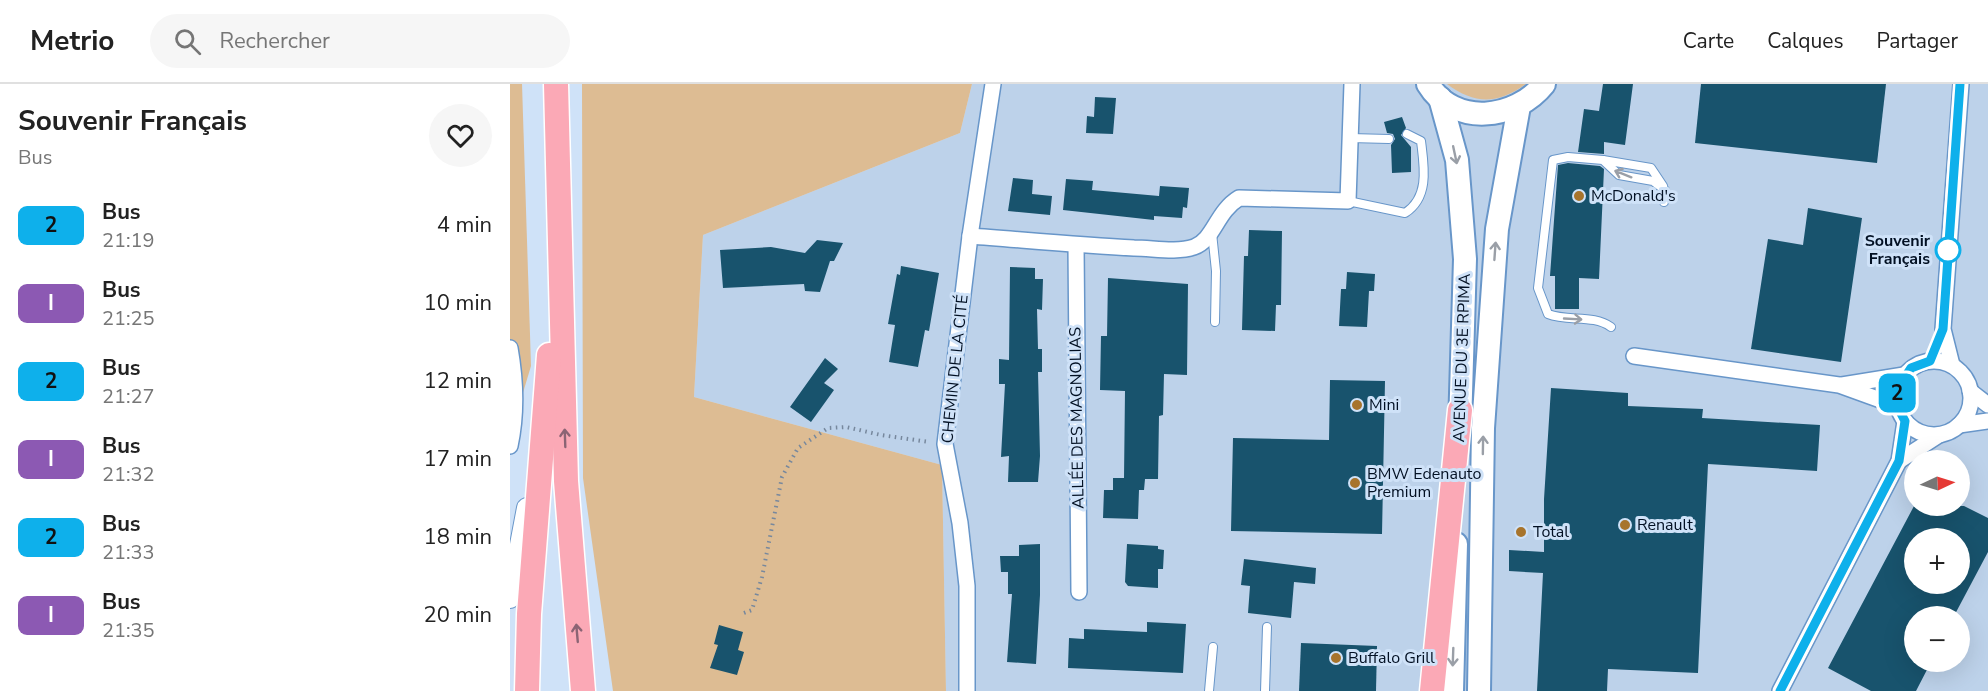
<!DOCTYPE html>
<html lang="fr">
<head>
<meta charset="utf-8">
<style>
  body { margin:0; font-family:"Nunito Sans",sans-serif; background:#f6f6f6; color:#222; height:100vh; display:flex; flex-direction:column; font-size:22px; white-space:nowrap }
  * { box-sizing:border-box; margin:0 }
  p { font-size:20px; color:#767676 }
  .icon { flex:none; width:33px; height:33px; fill:none; stroke:currentColor; stroke-width:2; stroke-linecap:round; stroke-linejoin:round }
  .map { position:relative; flex:1; overflow:hidden }
  .side { display:flex; flex-direction:column; background:#fff; width:510px }
  .side>* { flex:none }
  .badge { padding:0 12px; border-radius:9px; font-size:21px; line-height:39px }
  .needle { width:39px; rotate:86deg }
  .controls { position:absolute; left:1394px; top:366px; display:grid; gap:12px }
  .controls a { display:grid; place-items:center; width:66px; height:66px; border-radius:50%; background:#fff; box-shadow:0 6px 24px #0002; font-size:30px }
  .map>.badge { position:absolute; translate:-50% -50%; box-shadow:0 0 0 3px #fff }
  .round { display:grid; place-items:center; flex:none; width:63px; height:63px; border-radius:32px; background:#f6f6f6 }
  .head { display:flex; align-items:center; justify-content:space-between; height:102px; padding:0 18px }
  h1 { font-size:28px; font-weight:700; line-height:45px }
  ul { padding:0; list-style:none }
  li { display:flex; align-items:center; gap:18px; height:78px; padding:0 18px }
  li div { flex:1 }
  li b { display:block; font-size:22px }
  li em { font-style:normal }
  li .badge { min-width:66px; font-weight:700; text-align:center }
  header { display:flex; align-items:center; gap:36px; box-sizing:border-box; height:84px; padding:0 30px; background:#fff; border-bottom:2px solid #e0e0e0 }
  header strong { font-size:28px }
  nav { display:flex; gap:33px; margin-inline-start:auto; font-size:21px }
  .search { width:420px; height:54px; background:#f6f6f6; display:flex; align-items:center; gap:15px; box-sizing:border-box; padding:0 21px; border-radius:33px; color:#767676; font-size:22px }
  main { display:flex; flex:1; min-height:0 }
  .map>svg:first-child { display:block }
  .built { fill:#bdd2ea; fill-rule:evenodd }
  .green { fill:#ddbc93 }
  .building { fill:#18536d; fill-rule:evenodd }
  .lines { fill:none; stroke-linecap:round; stroke-linejoin:round }
  .service-casing { stroke:#6896c9; stroke-width:10 }
  .minor-casing { stroke:#6896c9; stroke-width:18 }
  .tertiary-casing { stroke:#6896c9; stroke-width:22 }
  .secondary-casing { stroke:#6896c9; stroke-width:26 }
  .primary-casing { stroke:#fff; stroke-width:27 }
  .path { stroke:#77889d; stroke-width:4; stroke-dasharray:1.5 4.5; stroke-linecap:butt }
  .service { stroke:#fff; stroke-width:8 }
  .minor { stroke:#fff; stroke-width:15 }
  .tertiary { stroke:#fff; stroke-width:20 }
  .secondary { stroke:#fff; stroke-width:22 }
  .primary { stroke:#fba9b6; stroke-width:24 }
  .oneway { stroke:#9a9fa7 }
  .oneway2 { stroke:#8b6474 }
  .line-casing { stroke:#fff; stroke-width:14 }
  .line { stroke:#0eb0eb; stroke-width:9 }
  .poi-dot { fill:#a7742c; stroke:#cfe2f8; stroke-width:2 }
  .stop-dot { fill:#fff; stroke:#0eb0eb; stroke-width:3 }
  .labels { text-anchor:middle; dominant-baseline:central; stroke-width:6; stroke-linejoin:round; paint-order:stroke }
  .poi-label { font-size:16px; fill:#021023; stroke:#cfe2f8; text-anchor:start }
  .stop-label { font-size:16px; font-weight:bold; fill:#021023; stroke:#cfe2f8; text-anchor:end }
  .street-label { font-size:16px; fill:#021023; stroke:#cfe2f8 }
</style>
</head>
<body>
<header>
<strong>Metrio</strong>
<div class="search"><svg class="icon" aria-label="search" viewBox="0 0 24 24"><circle cx="10" cy="10" r="6"/><path d="M15 15l6 6"/></svg>Rechercher</div>
<nav><a>Carte</a><a>Calques</a><a>Partager</a></nav>
</header>
<main>
<section class="side">
<div class="head"><div><h1>Souvenir Français</h1><p>Bus</p></div><a class="round"><svg class="icon" aria-label="heart" viewBox="0 0 24 24"><path d="M12 20l-8-8c-3-5 5-10 8-4 3-6 11-1 8 4z"/></svg></a></div>
<ul>
<li><span class="badge" style="background:#0eb0eb;color:#111">2</span><div><b>Bus</b><p>21:19</p></div><em>4 min</em></li>
<li><span class="badge" style="background:#8c59b3;color:#fff">I</span><div><b>Bus</b><p>21:25</p></div><em>10 min</em></li>
<li><span class="badge" style="background:#0eb0eb;color:#111">2</span><div><b>Bus</b><p>21:27</p></div><em>12 min</em></li>
<li><span class="badge" style="background:#8c59b3;color:#fff">I</span><div><b>Bus</b><p>21:32</p></div><em>17 min</em></li>
<li><span class="badge" style="background:#0eb0eb;color:#111">2</span><div><b>Bus</b><p>21:33</p></div><em>18 min</em></li>
<li><span class="badge" style="background:#8c59b3;color:#fff">I</span><div><b>Bus</b><p>21:35</p></div><em>20 min</em></li>
</ul>
</section>
<div class="map">
<svg width="1478" height="607" viewBox="0 0 1478 607">
  <rect width="100%" height="100%" fill="#cfe2f8"/>
  <path class="built" d="M462,0H1478V607H436L432,381L184,313L193,151L450,49ZM1404,376H1449V422H1404ZM1404,454H1449V500H1404ZM1404,532H1449V578H1404Z"/>
  <g class="green">
    <polygon points="0,0 12,0 21,282 0,352"/>
    <polygon points="72,0 462,0 450,49 193,151 184,313 432,381 436,607 103,607 73,394"/>
    <path d="M937,0H1016C988,20 965,21 937,0Z"/>
  </g>
  <g class="building">
    <polygon points="1093,0 1123,0 1115,61 1094,58 1094,70 1068,68 1074,25 1089,27"/>
    <polygon points="1191,0 1376,0 1367,79 1185,59"/>
    <polygon points="585,13 606,14 603,50 576,49 577,32 584,33"/>
    <polygon points="892,33 896,44 891,51 901,63 901,88 882,89 881,61 885,55 883,50 877,49 874,38"/>
    <polygon points="1058,79 1090,82 1094,85 1089,195 1069,194 1069,225 1045,225 1045,192 1040,192 1048,81"/>
    <polygon points="503,94 523,96 522,110 542,112 540,131 498,127"/>
    <polygon points="556,95 583,97 582,106 649,112 650,102 679,104 677,124 673,123 672,134 644,132 644,136 553,126"/>
    <polygon points="1298,124 1352,134 1331,278 1241,265 1258,155 1293,161"/>
    <polygon points="739,146 772,147 771,221 766,221 765,247 732,246 734,172 738,172"/>
    <polygon points="307,156 333,159 324,177 320,177 310,208 295,207 294,200 213,204 210,166 261,163 295,169"/>
    <polygon points="391,182 429,189 419,247 415,246 408,283 379,278 385,241 378,240 387,190 390,191"/>
    <polygon points="500,183 525,184 525,195 533,195 532,226 527,225 528,265 532,265 532,288 528,288 530,372 528,398 498,398 499,372 491,373 495,300 489,300 489,275 499,276"/>
    <polygon points="837,188 865,190 864,207 859,207 857,243 829,242 831,205 836,205"/>
    <polygon points="598,194 678,200 677,291 654,290 653,331 649,332 648,395 635,395 634,406 629,406 628,435 593,434 594,406 603,406 603,394 614,394 615,307 590,306 591,252 597,252"/>
    <polygon points="315,274 328,285 314,299 324,306 301,338 280,323"/>
    <polygon points="820,296 875,297 872,450 721,447 723,354 819,356"/>
    <polygon points="1041,304 1118,309 1118,322 1193,325 1192,334 1310,341 1307,387 1198,380 1188,589 1098,585 1097,607 1027,607 1033,489 999,487 999,466 1034,468 1034,415"/>
    <path d="M1404,422H1454L1478,434V468L1444,532H1404V578H1421L1406,607H1361L1318,584ZM1404,454H1449V500H1404Z"/>
    <polygon points="530,460 530,511 526,580 497,578 502,510 498,510 498,488 491,488 490,472 509,472 509,461"/>
    <polygon points="617,460 648,462 648,465 654,466 653,485 648,485 648,504 618,502 615,498"/>
    <polygon points="734,475 806,484 805,500 784,498 781,534 738,529 740,502 731,501"/>
    <polygon points="637,538 676,540 673,589 558,584 559,554 574,555 574,545 637,548"/>
    <polygon points="209,541 233,548 228,566 234,568 227,591 200,584 208,561 204,560"/>
    <polygon points="791,559 867,562 866,607 789,607"/>
  </g>
  <g class="lines">
    <defs>
      <g id="service">
        <polyline points="840,54 879,55"/>
        <polyline points="1093,76 1141,84 1153,102"/>
        <path d="M838,117L895,129C920,113 914,82 911,57L897,50"/>
        <polyline points="702,149 706,187 705,238"/>
        <path d="M1101,243C1083,230 1058,238 1038,230L1028,204L1043,76L1058,73L1093,76L1109,91L1143,97L1155,106L1154,118"/>
        <polyline points="699,607 703,563"/>
        <polyline points="755,607 757,543"/>
      </g>
      <g id="minor">
        <path d="M460,152C514,156 569,161 624,164C643,164 666,169 684,163C704,156 706,128 729,114L838,117L842,0"/>
        <polyline points="566,161 569,508"/>
        <path d="M0,264C6,298 7,329 0,362"/>
        <polyline points="1124,272 1329,301 1387,322"/>
        <circle cx="1424" cy="314" r="37"/>
        <polyline points="1442,281 1433,245 1451,0"/>
        <polyline points="1332,301 1394,291"/>
        <polyline points="1460,307 1478,321"/>
        <polyline points="1449,341 1478,337"/>
        <polyline points="1389,377 1429,351"/>
        <polyline points="457,607 457,502 450,439 435,360 460,152 483,0"/>
        <polyline points="1270,607 1389,377 1395,337"/>
      </g>
      <polyline id="tertiary" points="0,514 17,424"/>
      <g id="secondary">
        <path d="M918,0C944,43 1005,36 1034,0"/>
        <polyline points="930,14 947,76 955,175 950,343"/>
        <polyline points="942,607 946,460"/>
        <polyline points="969,607 973,344 987,145 1009,22"/>
      </g>
      <g id="primary">
        <polyline points="46,0 56,397 73,607"/>
        <polyline points="17,607 19,530 39,271"/>
        <polyline points="922,607 950,326"/>
      </g>
    </defs>
    <use href="#service" class="service-casing"/>
    <use href="#minor" class="minor-casing"/>
    <use href="#tertiary" class="tertiary-casing"/>
    <use href="#secondary" class="secondary-casing"/>
    <use href="#primary" class="primary-casing"/>
    <polyline class="path" points="234,529 242,526 252,493 272,393 288,364 318,344 336,343 371,351 419,358"/>
    <use href="#service" class="service"/>
    <use href="#minor" class="minor"/>
    <use href="#tertiary" class="tertiary"/>
    <use href="#secondary" class="secondary"/>
    <use href="#primary" class="primary"/>
  </g>
  <defs><path id="oneway-shaft" d="M-6 0H5M1.5-3L5.5 0L1.5 3" fill="none" stroke-width="1.6" stroke-linecap="round" stroke-linejoin="round" transform="scale(1.5)"/></defs>
  <g class="oneway">
    <use href="#oneway-shaft" transform="translate(945 71) rotate(78)"/>
    <use href="#oneway-shaft" transform="translate(1113 90) rotate(-158)"/>
    <use href="#oneway-shaft" transform="translate(985 167) rotate(-86)"/>
    <use href="#oneway-shaft" transform="translate(1063 235) rotate(3)"/>
    <use href="#oneway-shaft" transform="translate(973 361) rotate(-89)"/>
    <use href="#oneway-shaft" transform="translate(943 573) rotate(92)"/>
  </g>
  <g class="oneway2">
    <use href="#oneway-shaft" transform="translate(55 354) rotate(-92)"/>
    <use href="#oneway-shaft" transform="translate(67 549) rotate(-95)"/>
  </g>
  <g class="lines">
    <defs>
      <polyline id="line" points="1270,607 1389,377 1395,337 1387,322 1388,304 1401,284 1420,277 1433,245 1450,0"/>
    </defs>
    <use href="#line" class="line-casing"/>
    <use href="#line" class="line"/>
  </g>
  <g class="poi-dot">
    <circle cx="1069" cy="112" r="6"/>
    <circle cx="847" cy="321" r="6"/>
    <circle cx="845" cy="399" r="6"/>
    <circle cx="1115" cy="441" r="6"/>
    <circle cx="1011" cy="448" r="6"/>
    <circle cx="826" cy="574" r="6"/>
  </g>
  <circle class="stop-dot" cx="1438" cy="166" r="12"/>
  <g class="labels">
    <g class="poi-label">
      <text x="1081" y="112">McDonald's</text>
      <text x="859" y="321">Mini</text>
      <text x="857" y="390">BMW Edenauto<tspan x="857" dy="18">Premium</tspan></text>
      <text x="1127" y="441">Renault</text>
      <text x="1023" y="448">Total</text>
      <text x="838" y="574">Buffalo Grill</text>
    </g>
    <g class="stop-label">
      <text x="1420" y="157">Souvenir<tspan x="1420" dy="18">Français</tspan></text>
    </g>
    <g class="street-label">
      <text transform="translate(952 274) rotate(-88)">AVENUE DU 3E RPIMA</text>
      <text transform="translate(445 285) rotate(-84)">CHEMIN DE LA CITÉ</text>
      <text transform="translate(567 334) rotate(-91)">ALLÉE DES MAGNOLIAS</text>
    </g>
  </g>
</svg>
<div class="controls">
<a><svg class="needle" viewBox="-14 -14 28 28"><path d="M0-13l5 13h-10z" fill="#e53935"/><path d="M0 13l5-13h-10z" fill="#767676"/></svg></a>
<a>+</a>
<a>−</a>
</div>
<b class="badge" style="left:1387px;top:309px;background:#0eb0eb;color:#111">2</b>
</div>
</main>
</body>
</html>
